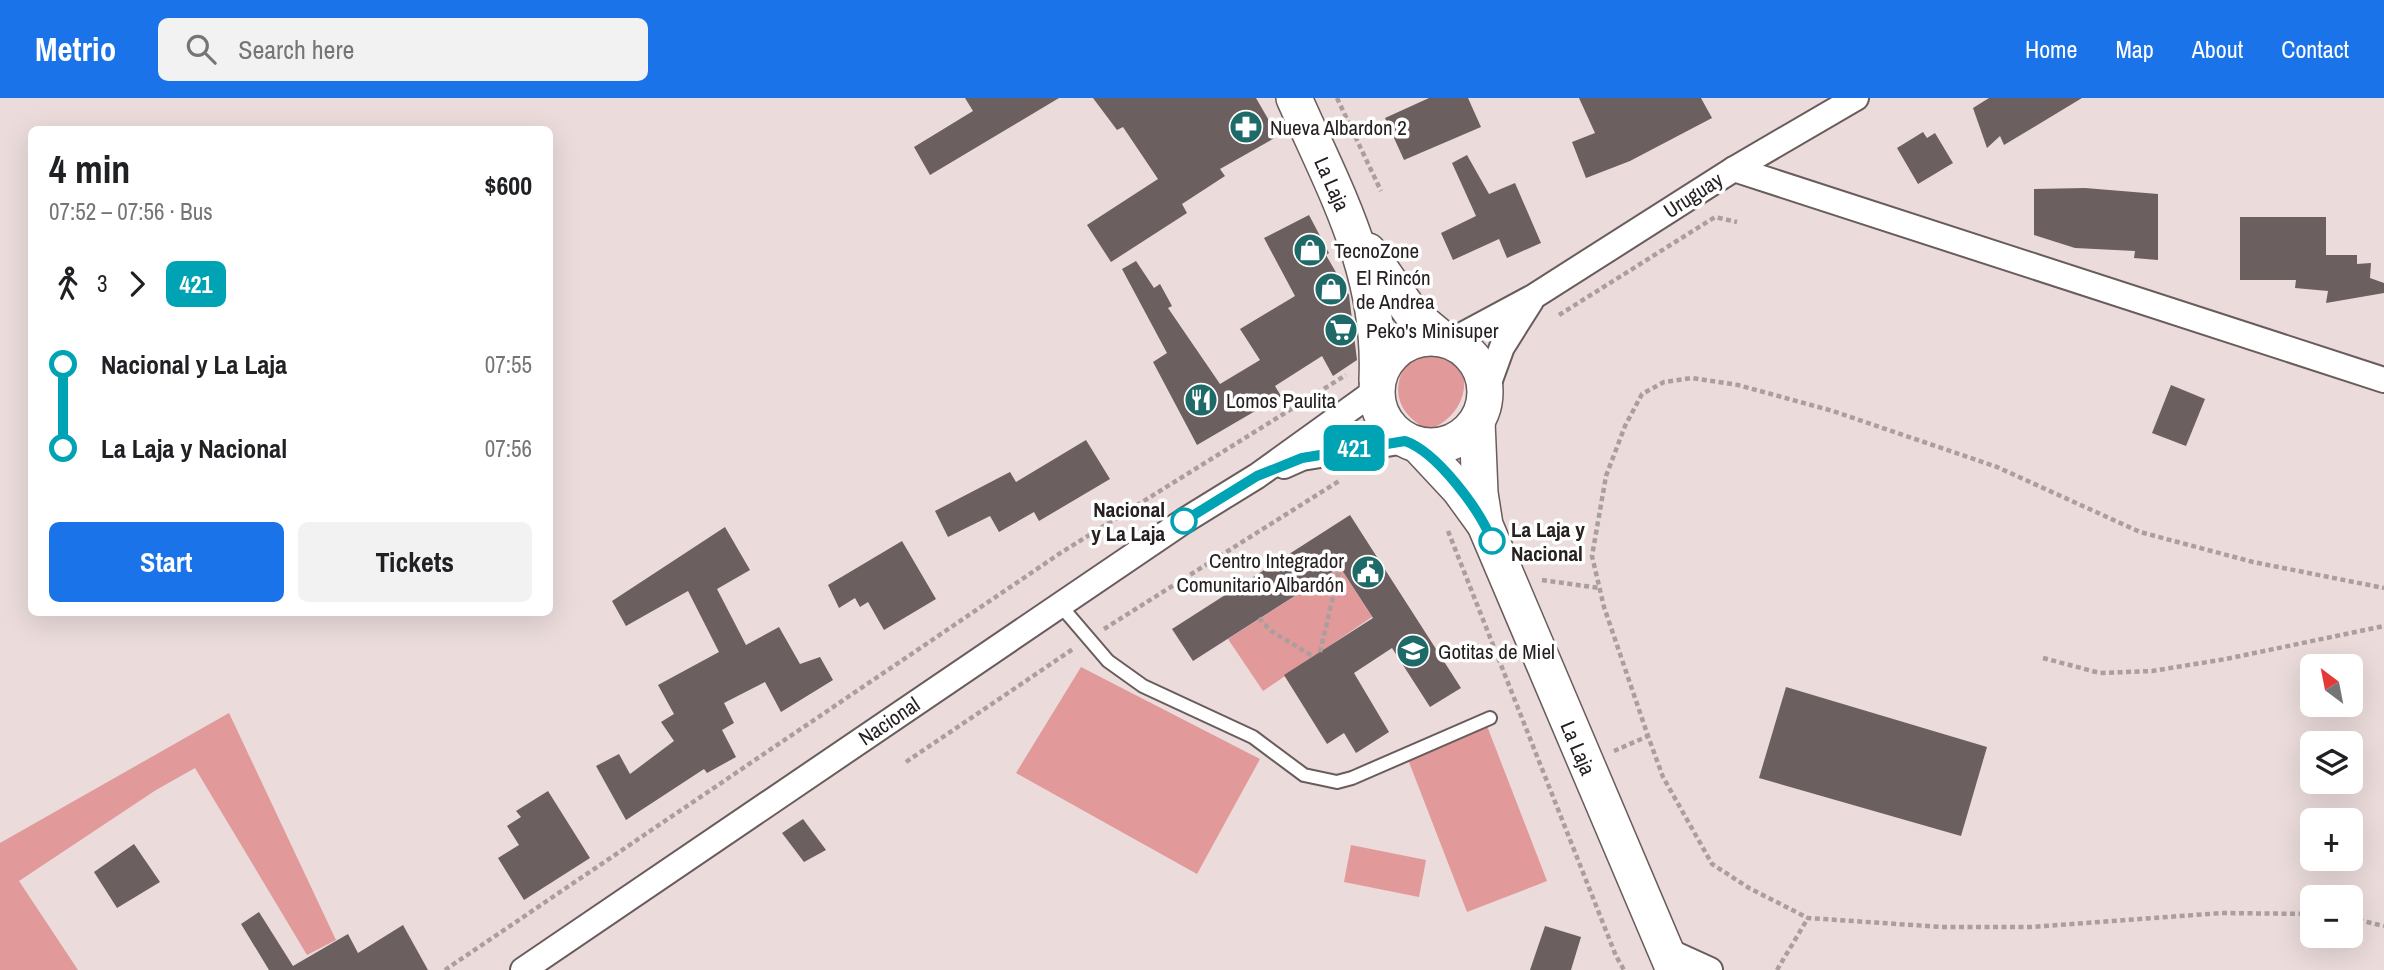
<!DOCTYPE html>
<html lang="en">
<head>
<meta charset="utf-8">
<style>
  body { margin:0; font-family:"Archivo Narrow",sans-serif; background:#f2f2f2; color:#202124; height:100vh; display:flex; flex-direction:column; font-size:26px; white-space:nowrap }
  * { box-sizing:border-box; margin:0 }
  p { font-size:23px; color:#757577 }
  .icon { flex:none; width:38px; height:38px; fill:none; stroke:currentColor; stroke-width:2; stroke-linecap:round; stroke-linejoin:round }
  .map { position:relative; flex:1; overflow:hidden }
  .panel { position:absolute; left:28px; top:28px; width:525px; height:490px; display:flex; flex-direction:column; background:#fff; border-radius:10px; box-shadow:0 7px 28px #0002 }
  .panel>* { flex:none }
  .badge { padding:0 14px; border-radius:10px; font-size:24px; line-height:46px }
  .needle { width:46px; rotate:328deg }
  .fabs { position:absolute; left:2300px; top:556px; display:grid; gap:14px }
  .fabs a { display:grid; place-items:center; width:63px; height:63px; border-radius:10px; background:#fff; box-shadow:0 7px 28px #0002; font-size:35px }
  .map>.badge { position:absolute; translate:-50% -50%; box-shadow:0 0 0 4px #fff }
  .legs { display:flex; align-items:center; gap:10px; height:77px; padding:0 21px; font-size:23px }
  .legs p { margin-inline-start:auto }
  .headline { display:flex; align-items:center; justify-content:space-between; height:119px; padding:0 21px }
  h1 { font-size:38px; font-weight:800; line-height:52px }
  .action { display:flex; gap:14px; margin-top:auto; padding:14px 21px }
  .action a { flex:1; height:80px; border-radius:10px; background:#1a73e8; color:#fff; font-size:28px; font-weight:800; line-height:80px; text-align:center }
  .action a+a { background:#f2f2f2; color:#202124 }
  ul { padding:0 21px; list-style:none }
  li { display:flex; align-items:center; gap:24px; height:84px; font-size:26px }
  li i { display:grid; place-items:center; width:10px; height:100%; margin:0 9px; background:currentColor }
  li i::after { content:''; width:18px; height:18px; margin:-9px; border:5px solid; border-radius:50%; background:#fff }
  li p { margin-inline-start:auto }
  li:first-child i { background:linear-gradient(#0000 50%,currentColor 0) }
  li:last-child i { background:linear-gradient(currentColor 50%,#0000 0) }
  header { display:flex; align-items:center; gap:42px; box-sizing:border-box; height:98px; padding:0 35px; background:#1a73e8; color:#fff }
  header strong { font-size:33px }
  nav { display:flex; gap:38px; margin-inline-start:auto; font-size:24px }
  .search { width:490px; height:63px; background:#f2f2f2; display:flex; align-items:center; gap:18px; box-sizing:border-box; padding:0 24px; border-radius:10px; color:#757577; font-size:26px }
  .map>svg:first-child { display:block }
  .green { fill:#e1999a }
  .building { fill:#6c5f5f }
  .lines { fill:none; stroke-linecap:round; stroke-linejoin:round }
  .service-casing { stroke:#695c5c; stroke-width:16 }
  .minor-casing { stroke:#695c5c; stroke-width:28 }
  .secondary-casing { stroke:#695c5c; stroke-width:38 }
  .path { stroke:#ab9e9e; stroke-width:4.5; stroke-dasharray:5 3.5; stroke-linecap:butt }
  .service { stroke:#fff; stroke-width:12 }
  .minor { stroke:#fff; stroke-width:24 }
  .secondary { stroke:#fff; stroke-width:35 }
  .line-1-casing { stroke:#fff; stroke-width:16 }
  .line-1 { stroke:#00a3b4; stroke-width:10 }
  .stop-1-dot { fill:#fff; stroke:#00a3b4; stroke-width:3.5 }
  .labels { text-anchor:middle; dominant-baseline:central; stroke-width:7; stroke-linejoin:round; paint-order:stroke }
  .poi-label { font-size:21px; fill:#262020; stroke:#fff; text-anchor:start }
  .street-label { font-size:21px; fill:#262020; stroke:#fff }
  .stop-label { font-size:21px; font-weight:bold; fill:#262020; stroke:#fff; text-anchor:end }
</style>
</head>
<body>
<header>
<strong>Metrio</strong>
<div class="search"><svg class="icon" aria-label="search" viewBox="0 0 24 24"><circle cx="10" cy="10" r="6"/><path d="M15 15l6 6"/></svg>Search here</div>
<nav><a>Home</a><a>Map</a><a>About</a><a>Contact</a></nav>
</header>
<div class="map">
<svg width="2384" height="872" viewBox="0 0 2384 872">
  <rect width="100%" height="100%" fill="#ebdbdb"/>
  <g class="green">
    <path d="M1430,247L1451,251C1476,281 1464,319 1428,332C1388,311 1391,278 1420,248Z"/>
    <polygon points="1340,469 1372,519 1263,593 1228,541"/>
    <polygon points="1081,569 1260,661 1197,776 1016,675"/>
    <polygon points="229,615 336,842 307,857 195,670 156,692 19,783 78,872 0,872 0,745"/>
    <polygon points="1487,628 1547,783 1467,814 1407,659"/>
    <polygon points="1351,747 1426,762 1419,799 1344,784"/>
  </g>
  <g class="building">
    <polygon points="965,0 1059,0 930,77 914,49 973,13"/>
    <polygon points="1093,0 1256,0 1278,38 1220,71 1225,78 1182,106 1187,115 1111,164 1087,127 1158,81 1123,29 1117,32"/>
    <polygon points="1429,0 1468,0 1481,29 1404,62 1385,20"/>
    <polygon points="1579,0 1701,0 1712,20 1630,63 1586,80 1572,44 1595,35"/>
    <polygon points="1989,0 2082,0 2004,47 2000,38 1987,50 1973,10"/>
    <polygon points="1923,34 1927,40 1935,35 1953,65 1918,86 1897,50"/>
    <polygon points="1467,57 1489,96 1515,85 1541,145 1507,160 1499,141 1453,162 1441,135 1476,118 1452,65"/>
    <polygon points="2034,91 2085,90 2158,96 2158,162 2134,160 2135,153 2075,150 2034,137"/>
    <polygon points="1309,117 1329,155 1326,157 1349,197 1357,262 1333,278 1322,258 1275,288 1281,298 1197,347 1153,264 1167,255 1122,171 1136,163 1154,190 1160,186 1172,208 1168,210 1220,286 1260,262 1240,231 1295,198 1264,140"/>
    <polygon points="2240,119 2326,119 2326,157 2357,157 2357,166 2371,165 2370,180 2384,185 2384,195 2326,205 2328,193 2295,190 2296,182 2240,182"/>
    <polygon points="2171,287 2205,301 2186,348 2152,335"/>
    <polygon points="1086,342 1110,381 1039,423 1034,414 999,434 990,418 948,439 935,413 1010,374 1016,384"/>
    <polygon points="1350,417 1461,590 1430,609 1392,550 1354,575 1389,634 1356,655 1344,635 1327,646 1284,577 1373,520 1340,469 1193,563 1172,531"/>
    <polygon points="725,429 750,472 717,491 746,547 779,529 800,566 820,559 833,582 781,614 765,584 724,605 734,625 722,632 736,659 707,675 704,671 626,722 596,668 619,656 630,676 674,643 661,624 674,616 658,587 719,554 688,493 626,528 612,503"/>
    <polygon points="902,443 936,501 884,532 868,504 860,509 855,500 839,510 828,487"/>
    <polygon points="1786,589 1987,649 1961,738 1759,680"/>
    <polygon points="548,693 590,760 524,802 498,760 519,747 507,728 521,719 516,713"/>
    <polygon points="803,721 826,752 804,764 782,735"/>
    <polygon points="134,746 160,784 117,810 94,774"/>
    <polygon points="259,814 293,868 348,836 358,855 403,827 428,872 269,872 241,826"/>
    <polygon points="1545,828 1581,839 1571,872 1530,872"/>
  </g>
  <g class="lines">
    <defs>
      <polyline id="service" points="1060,507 1108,563 1143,588 1253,639 1304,677 1337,684 1352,680 1490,620"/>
      <g id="minor">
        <polyline points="1734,71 2384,282"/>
        <polyline points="1451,243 1533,199 1734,71 1856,0"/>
        <polyline points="1486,293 1502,249 1531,203"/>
        <polyline points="1284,368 1302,360 1405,343"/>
        <polyline points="1666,852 1710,872"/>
        <polyline points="523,872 1184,423 1257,378 1375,293"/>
      </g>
      <g id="secondary">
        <path d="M1294,0C1336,95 1382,175 1377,282"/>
        <polyline points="1368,153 1412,216 1441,240"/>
        <circle cx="1431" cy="294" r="54"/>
        <polyline points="1477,323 1480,395 1485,427 1674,872"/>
        <polyline points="1418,347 1459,391 1483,424"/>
      </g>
    </defs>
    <use href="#service" class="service-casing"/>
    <use href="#minor" class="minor-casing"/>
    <use href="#secondary" class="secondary-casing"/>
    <g class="path">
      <polyline points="1337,0 1381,93"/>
      <polyline points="1559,217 1715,119 1737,124"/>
      <polyline points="1448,433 1616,858 1624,872"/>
      <polyline points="1542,482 1599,490"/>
      <polyline points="1259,520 1271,533 1314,559"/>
      <polyline points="1104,531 1339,383"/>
      <polyline points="1320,554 1340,469"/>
      <polyline points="2043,560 2100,575 2152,573 2226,561 2384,528"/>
      <polyline points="1614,653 1648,638"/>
      <polyline points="906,664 1073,551"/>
      <polyline points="2312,816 2222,815 2031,829 1942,829 1808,820 1749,790 1712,766 1663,679 1648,638 1604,509 1592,458 1606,378 1625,328 1642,296 1664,284 1692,280 1738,287 1833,313 1997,369 2140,434 2253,464 2384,490"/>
      <polyline points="2350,820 2384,828"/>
      <polyline points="445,872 1062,454 1346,277"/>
      <polyline points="1777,872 1808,820"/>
    </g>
    <use href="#service" class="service"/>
    <use href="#minor" class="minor"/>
    <use href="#secondary" class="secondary"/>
  </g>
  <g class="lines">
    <defs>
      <path id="line-1" d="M1184,423L1257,378L1302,360L1405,343C1437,354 1480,412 1492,443"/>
    </defs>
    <use href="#line-1" class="line-1-casing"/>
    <use href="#line-1" class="line-1"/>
  </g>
  <defs>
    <symbol id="pharmacy-disc" viewBox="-11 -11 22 22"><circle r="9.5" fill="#1e6a68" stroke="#fff"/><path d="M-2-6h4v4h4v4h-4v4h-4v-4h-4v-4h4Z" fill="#fff"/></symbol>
    <symbol id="shop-disc" viewBox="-11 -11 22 22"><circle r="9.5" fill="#1e6a68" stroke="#fff"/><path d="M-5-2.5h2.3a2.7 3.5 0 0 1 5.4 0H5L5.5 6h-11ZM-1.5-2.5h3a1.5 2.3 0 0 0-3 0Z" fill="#fff"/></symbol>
    <symbol id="supermarket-disc" viewBox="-11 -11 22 22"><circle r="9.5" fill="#1e6a68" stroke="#fff"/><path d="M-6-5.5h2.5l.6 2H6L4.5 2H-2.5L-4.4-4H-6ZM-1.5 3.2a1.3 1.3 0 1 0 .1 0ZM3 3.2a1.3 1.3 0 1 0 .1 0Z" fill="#fff"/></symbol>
    <symbol id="restaurant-disc" viewBox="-11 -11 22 22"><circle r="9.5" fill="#1e6a68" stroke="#fff"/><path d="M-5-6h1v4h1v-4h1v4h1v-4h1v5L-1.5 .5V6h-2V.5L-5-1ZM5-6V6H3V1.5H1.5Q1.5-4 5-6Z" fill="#fff"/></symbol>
    <symbol id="civic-disc" viewBox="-11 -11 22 22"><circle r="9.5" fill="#1e6a68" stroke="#fff"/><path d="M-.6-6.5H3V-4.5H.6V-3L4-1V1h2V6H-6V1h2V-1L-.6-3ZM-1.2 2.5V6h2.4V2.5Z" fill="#fff"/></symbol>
    <symbol id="school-disc" viewBox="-11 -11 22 22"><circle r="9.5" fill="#1e6a68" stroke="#fff"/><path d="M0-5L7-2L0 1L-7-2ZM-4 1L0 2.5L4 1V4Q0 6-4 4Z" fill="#fff"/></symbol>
  </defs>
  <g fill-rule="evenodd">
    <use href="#pharmacy-disc" x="1227" y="10" width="38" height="38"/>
    <use href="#shop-disc" x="1291" y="133" width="38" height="38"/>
    <use href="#shop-disc" x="1312" y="172" width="38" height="38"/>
    <use href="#supermarket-disc" x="1322" y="213" width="38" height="38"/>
    <use href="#restaurant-disc" x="1182" y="283" width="38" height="38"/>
    <use href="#civic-disc" x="1349" y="455" width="38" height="38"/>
    <use href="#school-disc" x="1394" y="534" width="38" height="38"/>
  </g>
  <g class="stop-1-dot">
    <circle cx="1184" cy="423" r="12"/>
    <circle cx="1492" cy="443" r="12"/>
  </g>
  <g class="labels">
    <g class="poi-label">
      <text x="1270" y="29">Nueva Albardon 2</text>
      <text x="1334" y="152">TecnoZone</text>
      <text x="1356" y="179">El Rincón<tspan x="1356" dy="24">de Andrea</tspan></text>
      <text x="1366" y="232">Peko's Minisuper</text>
      <text x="1226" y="302">Lomos Paulita</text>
      <text x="1344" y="462" text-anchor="end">Centro Integrador<tspan x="1344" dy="24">Comunitario Albardón</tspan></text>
      <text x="1438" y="553">Gotitas de Miel</text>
    </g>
    <g class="street-label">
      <text transform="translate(1332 86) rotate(66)">La Laja</text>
      <text transform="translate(1693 97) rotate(-33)">Uruguay</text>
      <text transform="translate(889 623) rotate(-34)">Nacional</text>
      <text transform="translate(1578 650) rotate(67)">La Laja</text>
    </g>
    <g class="stop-label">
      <text x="1165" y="411">Nacional<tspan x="1165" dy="24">y La Laja</tspan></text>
      <text x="1511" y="431" text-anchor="start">La Laja y<tspan x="1511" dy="24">Nacional</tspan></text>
    </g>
  </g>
</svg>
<div class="fabs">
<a><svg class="needle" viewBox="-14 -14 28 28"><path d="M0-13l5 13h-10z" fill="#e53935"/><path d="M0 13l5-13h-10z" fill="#757577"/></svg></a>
<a><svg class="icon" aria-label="layers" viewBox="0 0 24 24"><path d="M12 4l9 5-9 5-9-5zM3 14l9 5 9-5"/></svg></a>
<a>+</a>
<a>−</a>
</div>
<b class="badge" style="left:1354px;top:350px;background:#00a3b4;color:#fff">421</b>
<section class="panel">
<div class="headline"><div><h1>4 min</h1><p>07:52 – 07:56 · Bus</p></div><b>$600</b></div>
<div class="legs"><svg class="icon" aria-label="walk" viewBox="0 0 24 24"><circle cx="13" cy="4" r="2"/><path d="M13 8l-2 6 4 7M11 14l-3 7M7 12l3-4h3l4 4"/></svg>3<svg class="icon" aria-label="forward" viewBox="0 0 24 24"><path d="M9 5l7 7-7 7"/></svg><b class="badge" style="background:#00a3b4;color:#fff">421</b></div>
<ul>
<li><i style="color:#00a3b4"></i><b>Nacional y La Laja</b><p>07:55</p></li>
<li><i style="color:#00a3b4"></i><b>La Laja y Nacional</b><p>07:56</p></li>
</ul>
<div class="action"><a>Start</a><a>Tickets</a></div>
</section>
</div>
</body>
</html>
